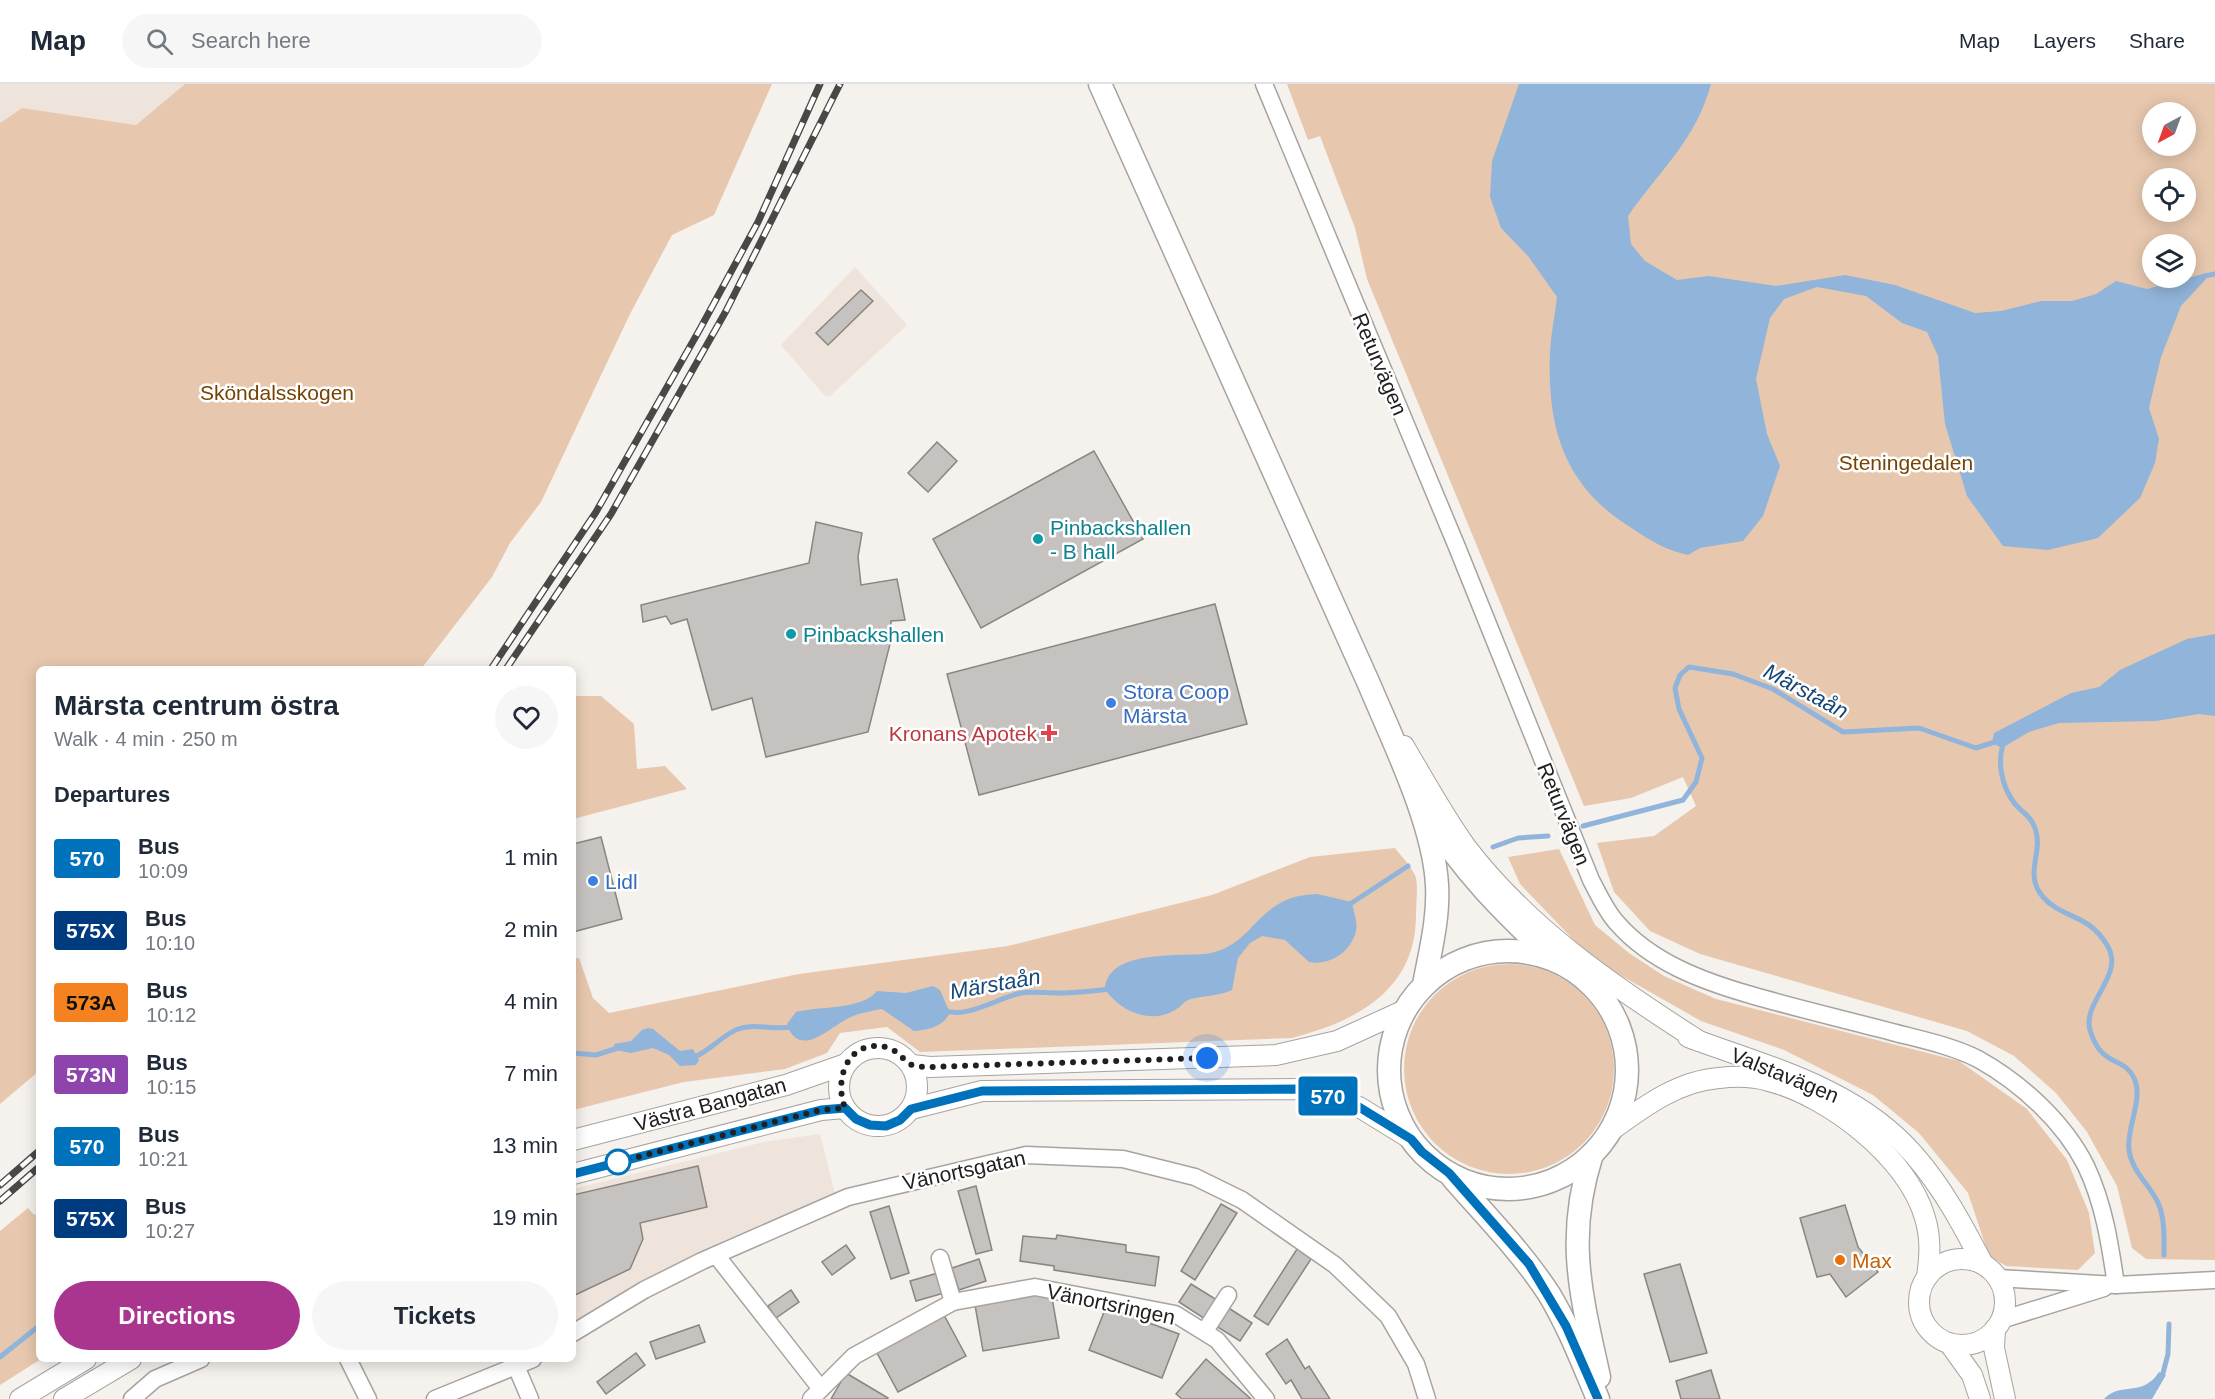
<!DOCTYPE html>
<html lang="en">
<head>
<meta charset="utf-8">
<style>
  body { margin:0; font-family:Arial,sans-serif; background:#f6f6f7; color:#1f2937; height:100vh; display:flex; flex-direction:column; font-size:22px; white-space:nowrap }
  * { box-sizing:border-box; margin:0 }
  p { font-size:20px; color:#747a83 }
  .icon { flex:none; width:33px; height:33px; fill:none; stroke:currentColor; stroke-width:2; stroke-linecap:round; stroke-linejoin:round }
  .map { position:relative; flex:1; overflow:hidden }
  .sheet { position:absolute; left:36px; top:582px; width:540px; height:696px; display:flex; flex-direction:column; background:#fff; border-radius:9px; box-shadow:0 3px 15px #0003 }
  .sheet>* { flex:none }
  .badge { padding:0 12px; border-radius:4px; font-size:21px; line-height:39px }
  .needle { width:39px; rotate:221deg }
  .buttons { position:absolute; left:2142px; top:18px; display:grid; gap:12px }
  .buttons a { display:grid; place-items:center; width:54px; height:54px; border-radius:50%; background:#fff; box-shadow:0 3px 15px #0003; font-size:30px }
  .you { position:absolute; width:30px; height:30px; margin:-15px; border:4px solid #fff; border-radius:50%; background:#1a73e8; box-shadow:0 0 0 9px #1a73e833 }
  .map>.badge { position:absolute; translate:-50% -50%; box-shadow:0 0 0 3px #fff }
  h2 { padding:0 18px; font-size:22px; line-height:54px }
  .round { display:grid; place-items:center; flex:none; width:63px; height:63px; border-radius:32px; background:#f6f6f7 }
  .head { display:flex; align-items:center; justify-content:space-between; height:102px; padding:0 18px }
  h1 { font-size:28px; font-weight:800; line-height:45px }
  .action { display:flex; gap:12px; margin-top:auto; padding:12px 18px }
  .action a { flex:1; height:69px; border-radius:36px; background:#aa358e; color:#fff; font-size:24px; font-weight:800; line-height:69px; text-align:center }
  .action a+a { background:#f6f6f7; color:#1f2937 }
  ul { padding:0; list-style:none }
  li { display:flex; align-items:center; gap:18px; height:72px; padding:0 18px }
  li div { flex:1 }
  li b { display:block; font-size:22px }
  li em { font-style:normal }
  li .badge { min-width:66px; font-weight:700; text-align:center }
  header { display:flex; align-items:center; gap:36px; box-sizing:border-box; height:84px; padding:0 30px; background:#fff; border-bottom:2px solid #e0e1e3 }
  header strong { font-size:28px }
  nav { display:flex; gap:33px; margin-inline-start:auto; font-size:21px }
  .search { width:420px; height:54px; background:#f6f6f7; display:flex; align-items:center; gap:15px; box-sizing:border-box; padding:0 21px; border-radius:33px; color:#747a83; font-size:22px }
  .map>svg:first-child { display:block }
  .built { fill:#efe4db }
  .green { fill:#e7c8ae; fill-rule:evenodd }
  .water { fill:#91b4da }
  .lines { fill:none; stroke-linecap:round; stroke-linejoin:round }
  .stream { stroke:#91b4da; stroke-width:5 }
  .building { fill:#c6c2bf; stroke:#898581; stroke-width:1.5 }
  .minor-casing { stroke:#a7a3a0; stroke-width:19 }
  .tertiary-casing { stroke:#a7a3a0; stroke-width:22 }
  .secondary-casing { stroke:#a7a3a0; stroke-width:25 }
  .minor { stroke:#fff; stroke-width:16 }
  .tertiary { stroke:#fff; stroke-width:20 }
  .secondary { stroke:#fff; stroke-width:22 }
  .rail-casing { stroke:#4a4846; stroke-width:7 }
  .rail { stroke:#fff; stroke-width:4.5; stroke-dasharray:14; stroke-linecap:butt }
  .line-casing { stroke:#fff; stroke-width:14 }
  .line { stroke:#0072bc; stroke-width:9 }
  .walk { stroke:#22201f; stroke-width:6; stroke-dasharray:0 10.8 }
  .culture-dot { fill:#0f9aa8; stroke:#fff; stroke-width:2 }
  .shop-dot { fill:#3f7fe0; stroke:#fff; stroke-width:2 }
  .health-dot { fill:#e0444e; stroke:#fff; stroke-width:2 }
  .stop-dot { fill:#fff; stroke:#0072bc; stroke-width:3 }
  .food-dot { fill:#e8710a; stroke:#fff; stroke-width:2 }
  .labels { text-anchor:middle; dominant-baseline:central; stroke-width:5; stroke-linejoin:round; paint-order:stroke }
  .street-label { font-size:21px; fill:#22201f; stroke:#fff }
  .park-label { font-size:21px; fill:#764304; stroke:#fff }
  .culture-label { font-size:21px; fill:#0d838f; stroke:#fff; text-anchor:start }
  .shop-label { font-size:21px; fill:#366cbe; stroke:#fff; text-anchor:start }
  .health-label { font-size:21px; fill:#be3a42; stroke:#fff; text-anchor:end }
  .food-label { font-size:21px; fill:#c56008; stroke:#fff; text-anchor:start }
  .water-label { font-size:22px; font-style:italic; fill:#154778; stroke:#fff }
</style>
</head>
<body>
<header>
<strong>Map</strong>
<div class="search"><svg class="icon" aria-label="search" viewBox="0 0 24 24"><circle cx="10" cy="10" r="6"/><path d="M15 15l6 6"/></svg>Search here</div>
<nav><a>Map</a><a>Layers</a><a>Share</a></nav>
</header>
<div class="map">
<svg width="2215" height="1315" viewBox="0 0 2215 1315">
  <rect width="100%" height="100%" fill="#f5f1ed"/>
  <g class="built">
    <polygon points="0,0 185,0 136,41 22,24 0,39"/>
    <polygon points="855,183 907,241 830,312 825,312 781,261"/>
    <polygon points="820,1050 835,1110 632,1202 573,1241 573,1105 764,1058"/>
  </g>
  <g class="green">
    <polygon points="185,0 772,0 714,131 672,151 630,230 541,418 510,459 492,493 421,585 39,585 39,987 0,1020 0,39 22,24 136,41"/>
    <path d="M1287,0H2215V1176L2146,1175L2132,1164L2117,1102L2087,1048L2056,1009L2014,972L1967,947L1700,870L1650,847L1614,808L1597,759L1654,752L1696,722L1683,693L1631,714L1584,722L1367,195L1355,144L1320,52L1308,56ZM2152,28H2186V62H2152ZM2152,94H2186V128H2152ZM2152,160H2186V194H2152Z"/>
    <polygon points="573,612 601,612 634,640 637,685 665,682 687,705 573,735"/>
    <path d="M1395,764C1401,772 1413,784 1416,794C1418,805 1416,820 1416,831C1416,906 1357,937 1292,954L920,968L887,943L840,949L827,969L785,985L684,998L573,1026V875L579,874L593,914L609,929L799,890L1008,862L1212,811L1310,773Z"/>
    <polygon points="1559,765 1595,841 1629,869 1664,892 1716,915 1959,977 2027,1025 2067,1076 2089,1129 2095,1169 2078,1186 2006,1182 1989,1172 1968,1109 1919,1049 1873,1011 1784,966 1701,937 1592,875 1520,800 1508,773"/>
    <circle cx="1509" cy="985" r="105"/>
    <polygon points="28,1124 34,1131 39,1128 41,1275 0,1301 0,1147"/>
  </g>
  <g class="water">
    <path d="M1519,0H1711C1696,56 1660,86 1628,132L1631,160L1645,177L1677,196L1709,192L1776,202L1845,191L1895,201L1975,229L2001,227L2041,217H2072L2096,210L2116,197L2147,205L2203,190L2206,195L2181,222L2161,273L2149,324L2159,355L2155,379L2140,414L2098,454L2048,466L2003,462L1967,412L1945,340L1938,272L1927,248L1902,239L1866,212L1817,203L1784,215L1770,234L1756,295L1767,350L1780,382L1763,432L1743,457L1700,464L1688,471C1662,465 1648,455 1627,441C1562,399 1547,341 1550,267C1551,249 1555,231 1557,213L1528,172L1501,144L1490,113L1492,77Z"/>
    <polygon points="2215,550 2215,632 2199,630 2156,637 2059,639 2029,648 2002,664 1992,659 1994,649 2071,609 2099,603 2120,586 2150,572 2187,555"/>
    <path d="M1317,810L1352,818C1353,827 1358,838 1356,847C1351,868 1330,882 1309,878L1285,856L1262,852L1250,859L1238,874L1232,906C1218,913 1199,911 1186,917C1182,920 1179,924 1175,926C1151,941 1119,927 1105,905C1108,863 1185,874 1211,869C1257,859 1257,811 1317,810Z"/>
    <path d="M933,902L940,906L950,929C942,943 929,946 914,947L882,925C870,927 855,930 845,936C829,945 798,975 787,940L796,928C820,922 862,926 877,907L906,909Z"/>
    <polygon points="648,944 653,945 680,967 693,965 699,976 696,981 680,982 669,971 653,964 631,969 616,966 614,960 631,957 642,946"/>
    <path d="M2159,1288L2166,1291L2152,1315H2104C2121,1297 2142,1314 2159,1288Z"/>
  </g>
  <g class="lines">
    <g class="stream">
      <polyline points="2204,192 2215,190"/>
      <path d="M2003,660C1997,680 2002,703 2015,720C2022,728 2031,732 2035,744C2044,769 2023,790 2043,813C2062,835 2088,829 2107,861C2126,891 2082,917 2090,946C2101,984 2124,972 2134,994C2144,1015 2126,1044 2129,1066C2132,1089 2151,1101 2159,1121C2165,1137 2164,1155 2164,1171"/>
      <polyline points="1583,742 1683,716 1696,698 1702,674 1679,625 1675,604 1680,591 1689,583 1733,590 1773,605 1843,648 1919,644 1976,664 1998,657"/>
      <polyline points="1493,763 1518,754 1548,752"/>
      <polyline points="1347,822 1408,782"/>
      <path d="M944,926C965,936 1000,913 1021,909C1034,907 1045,909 1058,909C1075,909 1093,907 1110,905"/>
      <polyline points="573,969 596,971 621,963"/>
      <path d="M694,973C709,968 722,951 738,945C757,938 777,948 795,942"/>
      <polyline points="0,1273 39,1242"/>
      <polyline points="2163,1289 2168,1270 2169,1240"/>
    </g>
  </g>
  <g class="building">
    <polygon points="861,206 873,217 828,261 816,249"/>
    <polygon points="937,358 957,377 928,408 908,389"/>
    <polygon points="1094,367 1143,455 981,544 933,455"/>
    <polygon points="816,438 862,449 858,473 861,501 897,495 905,536 891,537 890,560 868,648 766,673 752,614 712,626 687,535 671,540 666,532 643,538 641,521 809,479"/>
    <polygon points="1215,520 1247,640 979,711 947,590"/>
    <polygon points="601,753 622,835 573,848 573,760"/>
    <polygon points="698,1082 707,1123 640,1139 643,1155 630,1185 573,1212 573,1111"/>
    <polygon points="976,1102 992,1166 976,1170 958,1107"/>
    <polygon points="1221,1120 1237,1129 1195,1196 1181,1187"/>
    <polygon points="1845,1121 1858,1163 1878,1188 1846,1213 1830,1190 1817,1193 1800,1134"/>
    <polygon points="889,1122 909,1189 891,1195 870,1128"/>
    <polygon points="1057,1151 1126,1161 1126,1168 1159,1173 1155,1202 1054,1186 1054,1182 1020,1177 1023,1152 1056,1155"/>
    <polygon points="846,1161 855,1174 832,1191 822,1178"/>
    <polygon points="1297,1165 1311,1175 1268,1241 1254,1232"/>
    <polygon points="979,1175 986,1197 959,1206 952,1184"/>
    <polygon points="1680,1180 1707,1269 1670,1278 1644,1190"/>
    <polygon points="938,1189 944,1209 916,1217 910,1197"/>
    <polygon points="1191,1200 1217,1216 1205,1235 1179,1218"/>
    <polygon points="791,1206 799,1218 776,1234 768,1222"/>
    <polygon points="1051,1208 1059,1254 983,1267 975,1221"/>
    <polygon points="1106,1223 1179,1250 1162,1294 1089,1266"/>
    <polygon points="1227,1223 1252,1239 1240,1257 1216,1242"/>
    <polygon points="944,1231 966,1272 898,1308 876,1267"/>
    <polygon points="699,1241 705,1258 656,1275 650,1258"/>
    <polygon points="1287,1255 1305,1285 1309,1282 1330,1315 1302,1315 1291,1296 1286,1300 1266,1270"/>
    <polygon points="636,1269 645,1281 606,1310 597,1298"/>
    <polygon points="1206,1275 1251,1315 1182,1315 1176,1310"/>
    <polygon points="1711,1286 1720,1315 1681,1315 1676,1297"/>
    <polygon points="846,1289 888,1314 887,1315 831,1315"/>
  </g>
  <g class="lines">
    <defs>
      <g id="minor">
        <path d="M1264,0L1457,463L1591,796C1599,811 1606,827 1617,839C1651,878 1702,897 1751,911C1799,925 1847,936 1896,949C1923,956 1952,962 1978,975C2021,999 2064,1038 2086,1082C2104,1120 2110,1160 2116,1201"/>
        <polyline points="716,1171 821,1305"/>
        <polyline points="940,1174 953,1218"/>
        <polyline points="1998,1194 2116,1201 2215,1196"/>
        <polyline points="2001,1236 2104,1204"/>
        <polyline points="1205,1247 1228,1211"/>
        <polyline points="573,1249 644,1206 702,1177 848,1113 1026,1071 1123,1075 1195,1093 1242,1116 1335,1181 1388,1232 1416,1280 1427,1315"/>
        <polyline points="348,1275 368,1315"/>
        <polyline points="513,1275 530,1315"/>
        <polyline points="132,1315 155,1295 201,1275"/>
        <polyline points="435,1315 533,1275"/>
        <polyline points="811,1315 854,1272 953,1218 1035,1203 1175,1230 1217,1256 1266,1315"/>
      </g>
      <g id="tertiary">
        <path d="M1404,662C1424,696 1443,731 1466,763C1528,844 1614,903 1699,957"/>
        <path d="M1688,953C1768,983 1857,1004 1915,1072C1943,1104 1963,1142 1983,1180"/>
        <circle cx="878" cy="1003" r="39"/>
        <polyline points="912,981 930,983 1276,971 1337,957 1405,926"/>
        <polyline points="911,1025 982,1007 1299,1005 1359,1023 1411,1055"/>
        <path d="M1609,1048C1642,1024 1677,997 1719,994C1735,992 1753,992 1769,997C1828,1012 1908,1073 1925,1134C1931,1154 1930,1172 1927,1193"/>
        <polyline points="573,1056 786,1001 846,980"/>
        <polyline points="573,1090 821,1026 845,1024"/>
        <circle cx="1962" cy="1218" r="43"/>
        <polyline points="1995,1245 1994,1264 2005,1315"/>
        <polyline points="1949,1259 1972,1291 1980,1315"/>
        <polyline points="20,1315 86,1275"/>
        <polyline points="64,1315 131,1275"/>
      </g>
      <g id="secondary">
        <path d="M1100,0L1369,600C1393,657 1434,740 1437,801C1439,834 1430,868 1424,901"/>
        <path d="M1428,730C1460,785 1507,831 1553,874"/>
        <circle cx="1508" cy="986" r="119"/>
        <path d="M1592,1070C1565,1154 1581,1210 1599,1293"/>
        <path d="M1452,1093C1485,1131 1521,1167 1549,1210C1569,1243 1583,1280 1598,1315"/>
      </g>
    </defs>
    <use href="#minor" class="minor-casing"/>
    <use href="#tertiary" class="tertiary-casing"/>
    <use href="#secondary" class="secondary-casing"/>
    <use href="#minor" class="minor"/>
    <use href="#tertiary" class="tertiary"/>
    <use href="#secondary" class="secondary"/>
    <defs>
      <g id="rail">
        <polyline points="491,585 596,428 700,245 758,138 820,0"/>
        <polyline points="506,585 611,430 726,227 840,0"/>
        <polyline points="0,1101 39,1067"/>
        <polyline points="0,1117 39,1083"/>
      </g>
    </defs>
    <use href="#rail" class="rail-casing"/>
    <use href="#rail" class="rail"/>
  </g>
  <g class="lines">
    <defs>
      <polyline id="line" points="573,1090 821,1026 845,1024 856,1035 870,1041 886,1042 900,1036 911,1025 982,1007 1299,1005 1359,1023 1411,1055 1422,1068 1449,1089 1529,1180 1566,1242 1598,1315"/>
    </defs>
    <use href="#line" class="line-casing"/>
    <use href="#line" class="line"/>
    <path class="walk" d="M618,1078L821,1026L845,1024C833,993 850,952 889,964C899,968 903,976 912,981C916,983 925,983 930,983L1207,974"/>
  </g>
  <g class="culture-dot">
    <circle cx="1038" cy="455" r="6"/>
    <circle cx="791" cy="550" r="6"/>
  </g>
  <g class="shop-dot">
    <circle cx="1111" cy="619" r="6"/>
    <circle cx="593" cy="797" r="6"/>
  </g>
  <path class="health-dot" d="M1046 640h6v6h6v6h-6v6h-6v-6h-6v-6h6z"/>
  <circle class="stop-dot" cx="618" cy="1078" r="12"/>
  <circle class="food-dot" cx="1840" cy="1176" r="6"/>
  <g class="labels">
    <g class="street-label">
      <text transform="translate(1380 280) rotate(67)">Returvägen</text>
      <text transform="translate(1564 730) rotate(68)">Returvägen</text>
      <text transform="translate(1785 991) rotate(22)">Valstavägen</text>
      <text transform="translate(710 1020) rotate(-15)">Västra Bangatan</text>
      <text transform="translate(964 1086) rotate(-12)">Vänortsgatan</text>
      <text transform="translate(1111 1220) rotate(12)">Vänortsringen</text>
    </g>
    <g class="park-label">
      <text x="277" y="308">Sköndalsskogen</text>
      <text x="1906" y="378">Steningedalen</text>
    </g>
    <g class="culture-label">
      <text x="1050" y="443">Pinbackshallen<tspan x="1050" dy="24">- B hall</tspan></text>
      <text x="803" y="550">Pinbackshallen</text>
    </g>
    <g class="shop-label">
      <text x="1123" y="607">Stora Coop<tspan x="1123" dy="24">Märsta</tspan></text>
      <text x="605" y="797">Lidl</text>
    </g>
    <g class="health-label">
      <text x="1037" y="649">Kronans Apotek</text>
    </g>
    <g class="food-label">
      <text x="1852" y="1176">Max</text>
    </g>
    <g class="water-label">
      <text transform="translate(1806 607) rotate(28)">Märstaån</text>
      <text transform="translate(995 900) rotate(-10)">Märstaån</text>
    </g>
  </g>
</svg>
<div class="buttons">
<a><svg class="needle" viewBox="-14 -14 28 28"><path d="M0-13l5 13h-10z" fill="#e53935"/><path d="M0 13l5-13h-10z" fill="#747a83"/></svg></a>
<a><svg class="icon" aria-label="locate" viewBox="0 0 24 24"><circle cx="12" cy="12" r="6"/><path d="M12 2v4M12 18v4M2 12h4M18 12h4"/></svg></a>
<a><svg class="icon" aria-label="layers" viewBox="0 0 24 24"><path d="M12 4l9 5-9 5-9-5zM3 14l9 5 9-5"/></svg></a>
</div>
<div class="you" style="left:1207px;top:974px"></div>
<b class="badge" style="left:1328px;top:1012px;background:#0072bc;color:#fff">570</b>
<section class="sheet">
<div class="head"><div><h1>Märsta centrum östra</h1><p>Walk · 4 min · 250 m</p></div><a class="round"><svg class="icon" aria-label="heart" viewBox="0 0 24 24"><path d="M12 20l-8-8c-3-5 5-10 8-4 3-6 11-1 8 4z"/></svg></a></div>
<h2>Departures</h2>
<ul>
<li><span class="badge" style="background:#0072bc;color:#fff">570</span><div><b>Bus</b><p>10:09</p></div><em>1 min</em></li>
<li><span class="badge" style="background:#003b80;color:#fff">575X</span><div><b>Bus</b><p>10:10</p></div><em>2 min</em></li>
<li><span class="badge" style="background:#f58220;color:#111">573A</span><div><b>Bus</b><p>10:12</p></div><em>4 min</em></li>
<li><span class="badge" style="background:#8e44ad;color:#fff">573N</span><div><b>Bus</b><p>10:15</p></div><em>7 min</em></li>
<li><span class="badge" style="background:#0072bc;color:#fff">570</span><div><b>Bus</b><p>10:21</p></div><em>13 min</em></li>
<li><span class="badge" style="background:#003b80;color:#fff">575X</span><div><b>Bus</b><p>10:27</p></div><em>19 min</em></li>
</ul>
<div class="action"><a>Directions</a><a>Tickets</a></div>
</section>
</div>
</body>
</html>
